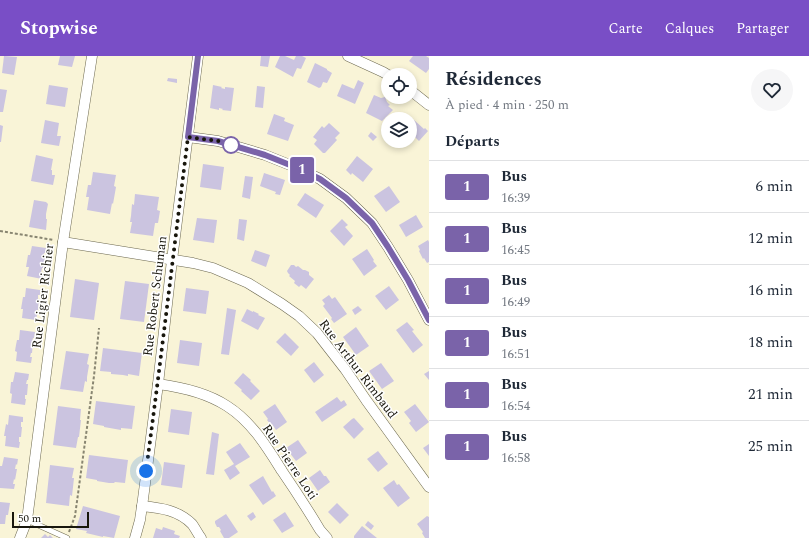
<!DOCTYPE html>
<html lang="fr">
<head>
<meta charset="utf-8">
<style>
  body { margin:0; font-family:Spectral,serif; background:#f6f6f7; color:#1f2937; height:100vh; display:flex; flex-direction:column; font-size:15px; white-space:nowrap }
  * { box-sizing:border-box; margin:0 }
  p { font-size:13px; color:#747a83 }
  .icon { flex:none; width:22px; height:22px; fill:none; stroke:currentColor; stroke-width:2; stroke-linecap:round; stroke-linejoin:round }
  .map { position:relative; flex:1; overflow:hidden }
  .panel { display:flex; flex-direction:column; background:#fff; width:380px }
  .panel>* { flex:none }
  .badge { padding:0 8px; border-radius:3px; font-size:14px; line-height:26px }
  .tools { position:absolute; left:381px; top:12px; display:grid; gap:8px }
  .tools a { display:grid; place-items:center; width:36px; height:36px; border-radius:50%; background:#fff; box-shadow:0 2px 6px #0003; font-size:20px }
  .scale { position:absolute; left:12px; bottom:10px; width:77px; box-sizing:border-box; padding-left:4px; border:2px solid #18160c; border-top:0; font-size:11px; line-height:14px; white-space:nowrap; color:#18160c; -webkit-text-stroke:3px #fff; paint-order:stroke }
  .you { position:absolute; width:20px; height:20px; margin:-10px; border:3px solid #fff; border-radius:50%; background:#1a73e8; box-shadow:0 0 0 6px #1a73e833 }
  .map>.badge { position:absolute; translate:-50% -50%; box-shadow:0 0 0 2px #fff }
  h2 { padding:0 16px; font-size:15px; line-height:36px }
  .round { display:grid; place-items:center; flex:none; width:42px; height:42px; border-radius:21px; background:#f6f6f7 }
  .overview { display:flex; align-items:center; justify-content:space-between; height:68px; padding:0 16px }
  h1 { font-size:19px; font-weight:700; line-height:30px }
  ul { padding:0; list-style:none }
  li { display:flex; align-items:center; gap:12px; height:52px; padding:0 16px; border-top:1px solid #e0e1e3 }
  li div { flex:1 }
  li b { display:block; font-size:15px }
  li em { font-style:normal }
  li .badge { min-width:44px; font-weight:700; text-align:center }
  header { display:flex; align-items:center; gap:24px; box-sizing:border-box; height:56px; padding:0 20px; background:#794ec6; color:#fff }
  header strong { font-size:19px }
  nav { display:flex; gap:22px; margin-inline-start:auto; font-size:14px }
  main { display:flex; flex:1; min-height:0 }
  .map>svg:first-child { display:block }
  .building { fill:#cbc4e0 }
  .lines { fill:none; stroke-linecap:round; stroke-linejoin:round }
  .lane-casing { stroke:#6c684f; stroke-width:6 }
  .street-casing { stroke:#6c684f; stroke-width:11 }
  .path { stroke:#888571; stroke-width:2; stroke-dasharray:3 2; stroke-linecap:butt }
  .lane { stroke:#fff; stroke-width:5 }
  .street { stroke:#fff; stroke-width:10 }
  .line-casing { stroke:#fff; stroke-width:9 }
  .line { stroke:#7a63a9; stroke-width:6 }
  .walk { stroke:#18160c; stroke-width:4; stroke-dasharray:0 7.2 }
  .stop-dot { fill:#fff; stroke:#7a63a9; stroke-width:2 }
  .labels { text-anchor:middle; dominant-baseline:central; stroke-width:3; stroke-linejoin:round; paint-order:stroke }
  .street-label { font-size:13px; fill:#18160c; stroke:#fff }
</style>
</head>
<body>
<header>
<strong>Stopwise</strong>
<nav><a>Carte</a><a>Calques</a><a>Partager</a></nav>
</header>
<main>
<div class="map">
<svg width="429" height="482" viewBox="0 0 429 482">
  <rect width="100%" height="100%" fill="#f9f4d7"/>
  <g class="building">
    <polygon points="4,0 17,1 14,19 2,17"/>
    <polygon points="60,0 75,0 72,11 58,9"/>
    <polygon points="261,0 270,0 268,11 260,10"/>
    <polygon points="280,0 285,0 294,4 296,0 302,0 306,2 301,13 297,12 293,21 275,11"/>
    <polygon points="413,0 426,0 429,2 429,13 426,17 409,5"/>
    <polygon points="315,7 327,13 327,14 332,17 327,27 323,26 321,31 319,32 307,26"/>
    <polygon points="168,22 177,23 177,27 167,25"/>
    <polygon points="358,24 364,27 355,48 337,40 342,28 354,33"/>
    <polygon points="49,29 68,32 65,51 46,48"/>
    <polygon points="213,29 222,31 221,32 225,33 225,31 234,32 231,55 222,54 223,53 219,52 219,54 210,52"/>
    <polygon points="257,30 265,31 263,52 255,51"/>
    <polygon points="0,33 7,34 3,56 0,56"/>
    <polygon points="374,39 381,42 385,41 387,46 390,49 388,50 393,54 382,65 366,57"/>
    <polygon points="274,58 285,62 284,65 294,69 288,85 267,78"/>
    <polygon points="45,64 59,67 57,80 61,80 59,90 41,87"/>
    <polygon points="414,64 424,73 425,72 428,75 419,85 410,76 410,68"/>
    <polygon points="329,67 340,77 335,82 337,84 325,97 323,97 314,88 317,84 313,81 322,70 324,72"/>
    <polygon points="0,69 3,70 1,86 0,86"/>
    <polygon points="371,76 377,81 373,85 368,80"/>
    <polygon points="36,99 53,103 51,114 52,114 52,119 55,119 53,129 31,125"/>
    <polygon points="357,100 373,113 363,126 352,117 351,119 346,114"/>
    <polygon points="203,108 224,111 221,134 200,131"/>
    <polygon points="93,116 116,119 114,130 116,131 113,148 112,147 110,158 87,154 89,141 86,141 88,129 91,129"/>
    <polygon points="264,117 285,124 280,139 275,138 276,136 260,130"/>
    <polygon points="245,120 253,121 250,143 242,141"/>
    <polygon points="389,130 400,146 386,156 374,140"/>
    <polygon points="305,137 324,149 316,162 297,149"/>
    <polygon points="135,138 159,141 157,154 160,155 158,167 155,167 153,180 130,177 132,166 130,166 131,160 132,148 134,149"/>
    <polygon points="34,144 46,146 48,148 46,158 46,163 47,163 46,174 29,171"/>
    <polygon points="416,159 423,171 406,181 399,169"/>
    <polygon points="197,162 217,164 214,187 193,184"/>
    <polygon points="239,163 247,164 244,185 237,183"/>
    <polygon points="342,163 348,169 345,171 353,180 344,190 330,175"/>
    <polygon points="428,184 429,186 429,206 427,207 424,202 423,203 419,195 420,194 418,190"/>
    <polygon points="32,190 46,192 45,197 44,197 43,202 45,202 43,212 42,212 41,217 43,217 42,223 27,220 29,211 26,211 28,199 30,199"/>
    <polygon points="367,193 374,204 373,205 377,210 364,220 352,203"/>
    <polygon points="255,194 270,199 266,211 251,205"/>
    <polygon points="291,209 294,209 296,211 298,210 303,214 305,214 309,216 309,219 314,223 306,233 301,229 299,231 294,227 295,225 289,220 290,219 288,217 287,215"/>
    <polygon points="75,223 99,227 94,264 70,261"/>
    <polygon points="125,225 149,228 144,266 120,263"/>
    <polygon points="389,230 399,244 386,254 375,240"/>
    <polygon points="26,232 40,234 40,239 38,239 38,243 39,244 38,254 36,254 36,258 37,259 36,264 22,262 23,253 21,253 23,241 25,241"/>
    <polygon points="186,232 209,235 206,258 183,255"/>
    <polygon points="329,239 332,243 335,241 347,258 334,267 331,263 332,262 323,250 325,248 322,244"/>
    <polygon points="358,250 362,254 355,259 352,254"/>
    <polygon points="227,252 236,254 229,299 221,298"/>
    <polygon points="247,253 253,256 253,255 259,258 258,259 265,262 258,274 241,265"/>
    <polygon points="407,266 414,274 412,275 423,289 413,297 396,274"/>
    <polygon points="356,271 369,290 356,299 343,281"/>
    <polygon points="20,274 35,276 34,282 33,282 32,286 33,287 32,297 31,297 30,301 32,301 31,307 16,305 17,296 15,295 16,289 17,284 19,284"/>
    <polygon points="285,277 299,291 291,300 276,286"/>
    <polygon points="180,284 202,287 199,310 177,307"/>
    <polygon points="103,292 142,297 139,320 128,318 128,320 123,319 111,318 111,316 100,315"/>
    <polygon points="66,295 89,298 87,308 89,309 87,321 87,326 85,325 83,336 60,333"/>
    <polygon points="314,306 324,319 314,327 304,314"/>
    <polygon points="381,307 394,325 382,333 369,315"/>
    <polygon points="429,315 429,324 424,318"/>
    <polygon points="15,316 29,318 28,324 27,324 26,328 28,328 27,339 25,339 25,343 26,343 25,349 11,347 12,338 10,337 11,326 13,326"/>
    <polygon points="243,317 251,324 250,325 260,335 251,344 241,335 242,334 234,327"/>
    <polygon points="337,341 341,346 344,344 347,349 322,366 315,356"/>
    <polygon points="96,345 135,350 132,373 121,372 121,374 104,371 104,370 93,368"/>
    <polygon points="275,348 287,366 276,374 272,368 271,369 267,364 268,363 263,356"/>
    <polygon points="415,348 429,366 416,376 409,367 411,365 404,356"/>
    <polygon points="58,350 81,353 80,364 81,364 79,381 78,381 76,392 53,389"/>
    <polygon points="171,353 192,356 189,379 168,376"/>
    <polygon points="9,359 23,361 23,366 21,366 21,371 22,371 21,381 19,381 19,386 20,386 19,392 5,390 6,380 4,380 6,368 8,369"/>
    <polygon points="354,362 364,373 354,383 343,371 352,363"/>
    <polygon points="212,376 219,378 214,419 206,418"/>
    <polygon points="298,384 307,397 296,405 286,392"/>
    <polygon points="240,387 250,401 235,410 240,417 230,424 224,414 234,408 226,396"/>
    <polygon points="429,388 429,400 423,392"/>
    <polygon points="378,395 388,408 378,416 367,403"/>
    <polygon points="89,399 128,404 125,427 115,426 114,427 109,427 97,425 97,424 86,422"/>
    <polygon points="4,401 18,403 17,409 16,408 15,413 17,413 15,424 14,423 13,428 15,428 14,433 0,432 0,410 2,410"/>
    <polygon points="164,406 185,409 182,432 161,429"/>
    <polygon points="50,409 74,412 72,422 74,422 72,440 70,439 69,450 46,447"/>
    <polygon points="320,414 324,420 326,420 330,426 318,435 309,422"/>
    <polygon points="263,420 272,436 273,435 276,440 263,449 249,429"/>
    <polygon points="394,424 397,429 399,428 410,442 398,451 383,432"/>
    <polygon points="0,446 10,447 8,459 6,459 5,468 0,468"/>
    <polygon points="337,447 349,459 340,468 328,456"/>
    <polygon points="83,450 120,460 114,482 103,480 103,481 86,477 87,475 76,473"/>
    <polygon points="253,456 256,461 251,465 247,460"/>
    <polygon points="285,456 294,470 282,477 273,464"/>
    <polygon points="226,458 238,476 229,482 224,482 220,475 221,474 219,471 217,471 215,467 215,465"/>
    <polygon points="427,460 429,461 429,482 425,482 422,477 423,476 417,468"/>
    <polygon points="368,465 374,470 371,474 365,469"/>
    <polygon points="362,470 377,482 354,482 354,480"/>
    <polygon points="163,471 175,475 174,478 180,480 179,482 153,482 156,472 162,474"/>
    <polygon points="45,478 48,481 50,479 53,482 41,482"/>
  </g>
  <g class="lines">
    <defs>
      <polyline id="lane" points="27,464 67,482"/>
      <g id="street">
        <polyline points="348,0 383,16 388,19"/>
        <polyline points="410,34 429,49"/>
        <polyline points="188,81 218,85 265,99 295,111 320,123 346,142 372,167 388,191 408,224 429,264"/>
        <polyline points="63,186 193,207 213,212 248,227 282,248 299,260 317,277 345,313 366,344 429,431"/>
        <path d="M158,328C181,331 207,337 227,350C252,366 267,391 282,415C295,434 308,454 320,474L327,482"/>
        <path d="M142,450C161,452 178,454 192,468C195,472 198,478 201,482"/>
        <polyline points="20,482 27,464 63,186 92,0"/>
        <polyline points="135,482 140,464 143,443 158,328 172,204 198,0"/>
      </g>
    </defs>
    <use href="#lane" class="lane-casing"/>
    <use href="#street" class="street-casing"/>
    <g class="path">
      <polyline points="0,175 54,184"/>
      <polyline points="69,476 75,460 94,320 99,272"/>
    </g>
    <use href="#lane" class="lane"/>
    <use href="#street" class="street"/>
  </g>
  <g class="lines">
    <defs>
      <polyline id="line" points="198,0 188,81 218,85 265,99 295,111 320,123 346,142 372,167 388,191 408,224 429,264"/>
    </defs>
    <use href="#line" class="line-casing"/>
    <use href="#line" class="line"/>
    <path class="walk" d="M146,415C161,304 174,192 188,81L218,85L233,90L231,89"/>
  </g>
  <circle class="stop-dot" cx="231" cy="89" r="8"/>
  <g class="labels">
    <g class="street-label">
      <text transform="translate(43 240) rotate(-83)">Rue Ligier Richier</text>
      <text transform="translate(155 240) rotate(-83)">Rue Robert Schuman</text>
      <text transform="translate(358 313) rotate(53)">Rue Arthur Rimbaud</text>
      <text transform="translate(290 406) rotate(56)">Rue Pierre Loti</text>
    </g>
  </g>
</svg>
<div class="tools">
<a><svg class="icon" aria-label="locate" viewBox="0 0 24 24"><circle cx="12" cy="12" r="6"/><path d="M12 2v4M12 18v4M2 12h4M18 12h4"/></svg></a>
<a><svg class="icon" aria-label="layers" viewBox="0 0 24 24"><path d="M12 4l9 5-9 5-9-5zM3 14l9 5 9-5"/></svg></a>
</div>
<div class="scale">50 m</div>
<div class="you" style="left:146px;top:415px"></div>
<b class="badge" style="left:302px;top:114px;background:#7a63a9;color:#fff">1</b>
</div>
<section class="panel">
<div class="overview"><div><h1>Résidences</h1><p>À pied · 4 min · 250 m</p></div><a class="round"><svg class="icon" aria-label="heart" viewBox="0 0 24 24"><path d="M12 20l-8-8c-3-5 5-10 8-4 3-6 11-1 8 4z"/></svg></a></div>
<h2>Départs</h2>
<ul>
<li><span class="badge" style="background:#7a63a9;color:#fff">1</span><div><b>Bus</b><p>16:39</p></div><em>6 min</em></li>
<li><span class="badge" style="background:#7a63a9;color:#fff">1</span><div><b>Bus</b><p>16:45</p></div><em>12 min</em></li>
<li><span class="badge" style="background:#7a63a9;color:#fff">1</span><div><b>Bus</b><p>16:49</p></div><em>16 min</em></li>
<li><span class="badge" style="background:#7a63a9;color:#fff">1</span><div><b>Bus</b><p>16:51</p></div><em>18 min</em></li>
<li><span class="badge" style="background:#7a63a9;color:#fff">1</span><div><b>Bus</b><p>16:54</p></div><em>21 min</em></li>
<li><span class="badge" style="background:#7a63a9;color:#fff">1</span><div><b>Bus</b><p>16:58</p></div><em>25 min</em></li>
</ul>
</section>
</main>
</body>
</html>
